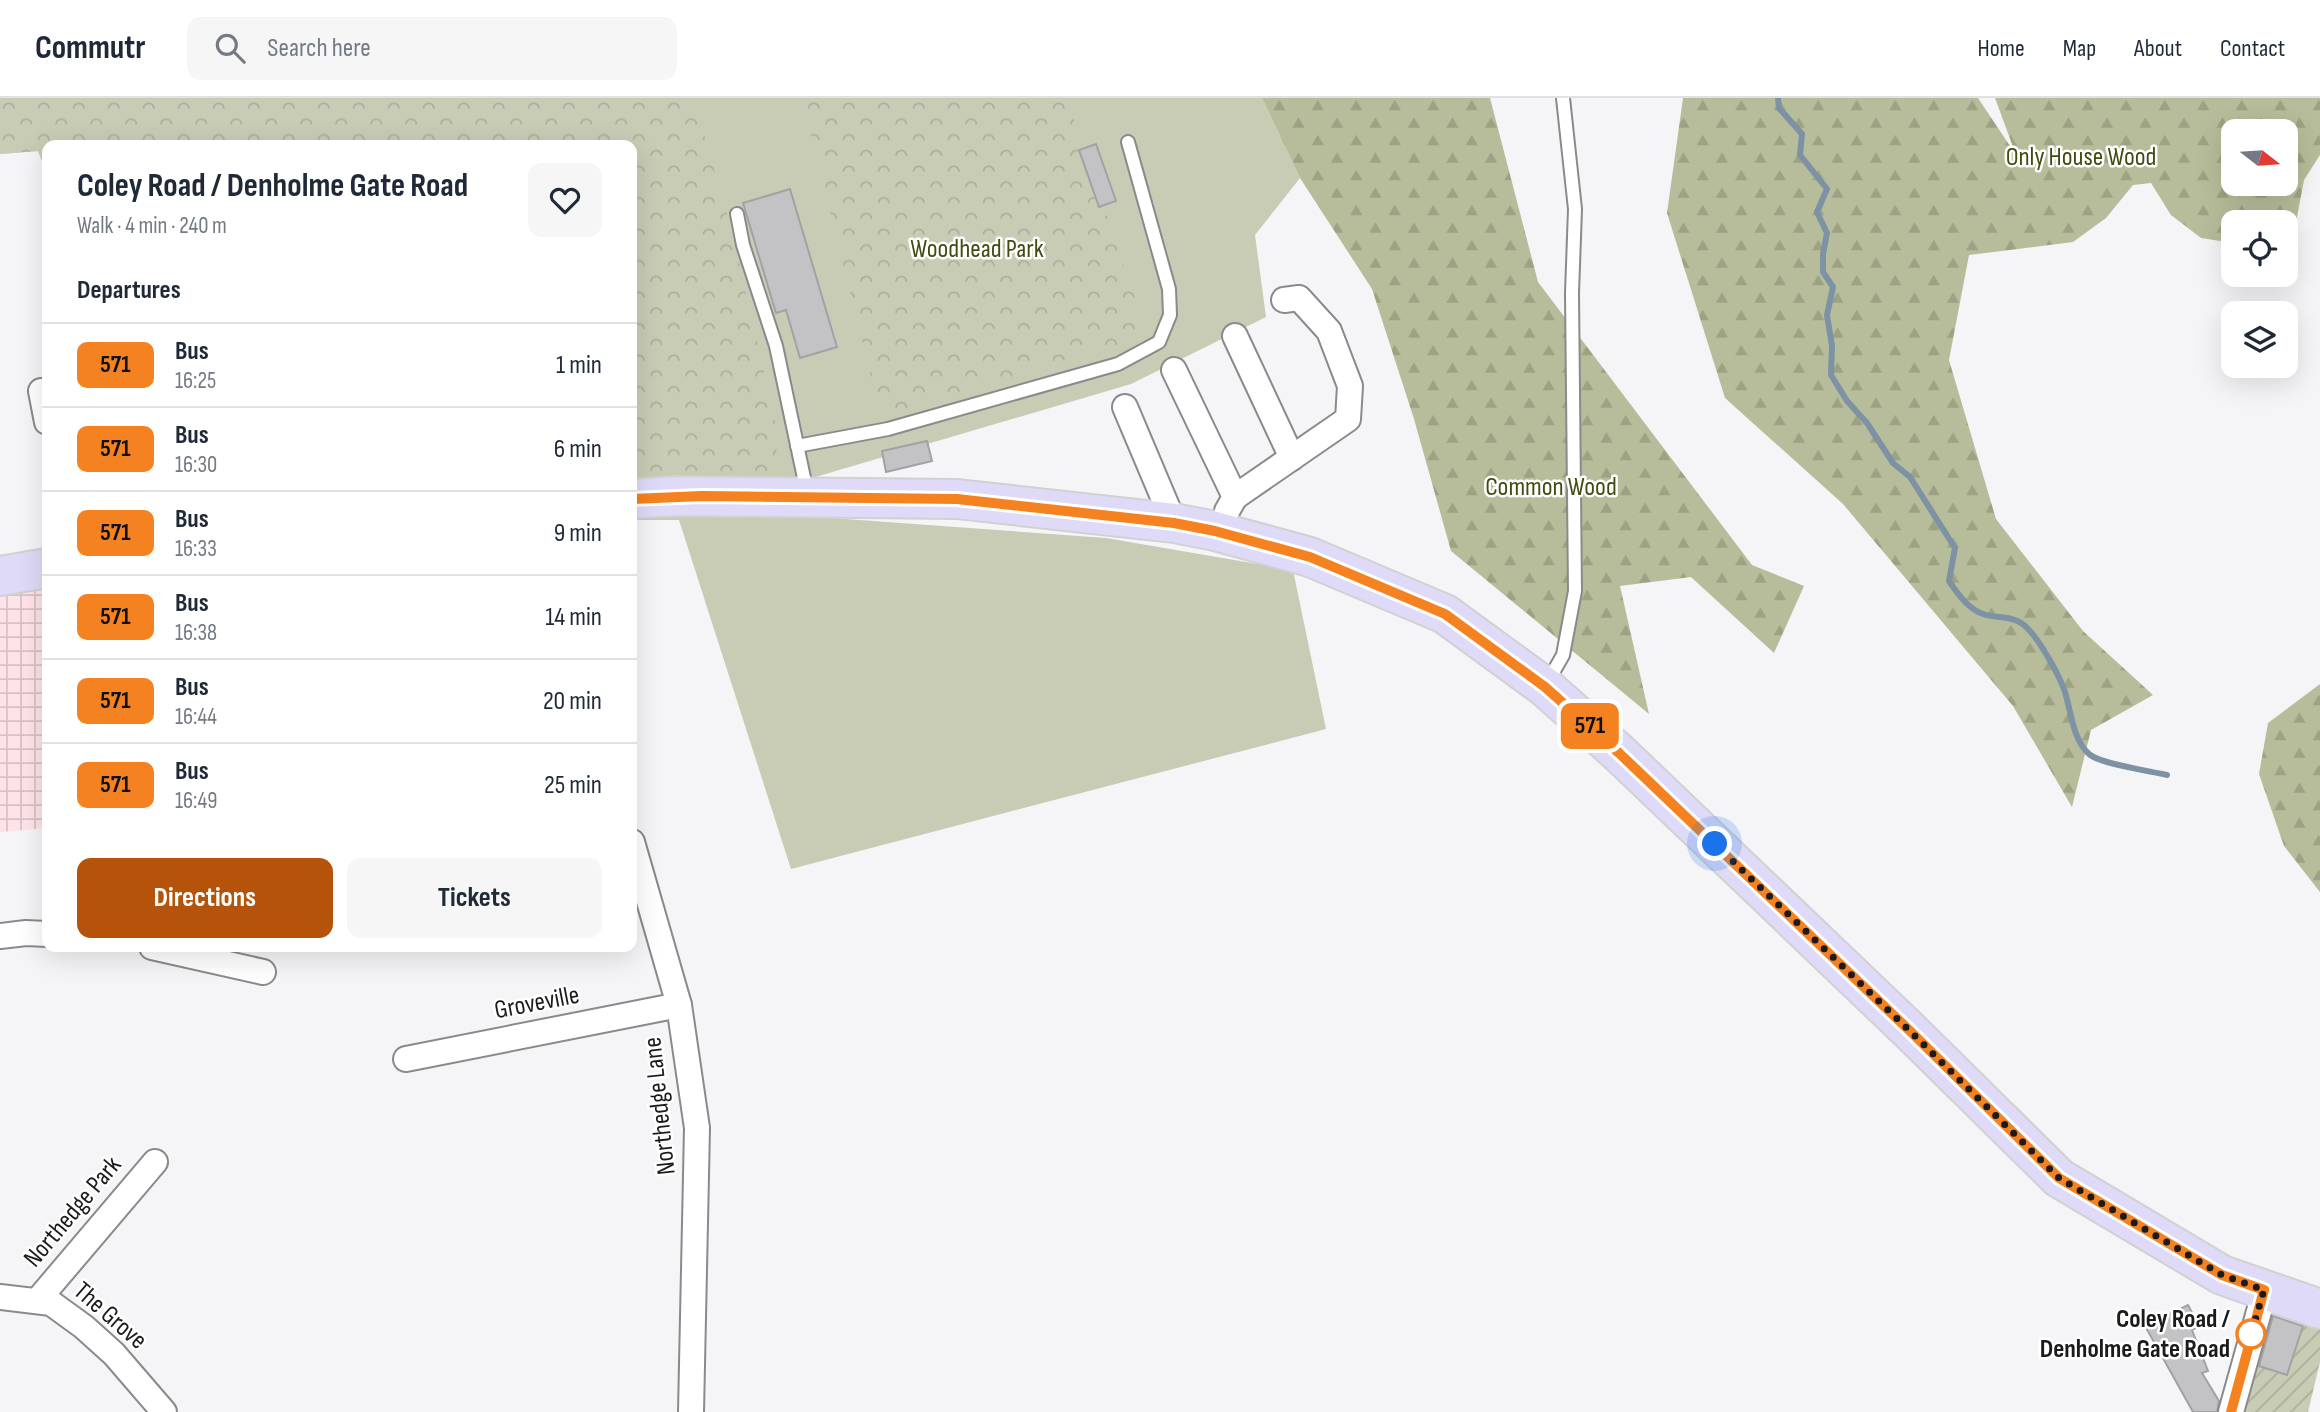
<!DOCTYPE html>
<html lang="en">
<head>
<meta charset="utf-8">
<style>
  body { margin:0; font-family:"Sofia Sans Condensed",sans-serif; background:#f6f6f7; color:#1f2937; height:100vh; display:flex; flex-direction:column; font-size:26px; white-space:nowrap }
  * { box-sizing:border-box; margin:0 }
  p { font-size:23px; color:#747a83 }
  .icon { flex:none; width:38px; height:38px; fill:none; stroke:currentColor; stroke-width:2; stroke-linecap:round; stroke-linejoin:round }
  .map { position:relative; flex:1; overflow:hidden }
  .details { position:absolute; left:42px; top:42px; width:595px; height:812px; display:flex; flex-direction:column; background:#fff; border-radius:14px; box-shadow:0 7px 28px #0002 }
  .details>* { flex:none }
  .badge { padding:0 14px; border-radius:10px; font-size:24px; line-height:46px }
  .needle { width:46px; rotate:107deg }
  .tools { position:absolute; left:2221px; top:21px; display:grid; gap:14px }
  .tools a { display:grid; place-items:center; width:77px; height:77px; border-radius:14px; background:#fff; box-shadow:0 7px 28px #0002; font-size:35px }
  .you { position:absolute; width:35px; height:35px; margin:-18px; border:5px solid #fff; border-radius:50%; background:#1a73e8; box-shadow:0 0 0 10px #1a73e833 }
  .map>.badge { position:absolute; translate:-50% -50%; box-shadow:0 0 0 4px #fff }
  h2 { padding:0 35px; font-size:26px; line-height:63px }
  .round { display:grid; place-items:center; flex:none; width:74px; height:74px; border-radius:14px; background:#f6f6f7 }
  .overview { display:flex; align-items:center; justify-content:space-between; height:119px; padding:0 35px }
  h1 { font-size:33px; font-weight:700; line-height:52px }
  .button { display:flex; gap:14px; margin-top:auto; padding:14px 35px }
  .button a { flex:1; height:80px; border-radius:14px; background:#b45309; color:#fff; font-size:28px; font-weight:700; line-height:80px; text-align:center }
  .button a+a { background:#f6f6f7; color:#1f2937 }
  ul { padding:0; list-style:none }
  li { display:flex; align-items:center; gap:21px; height:84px; padding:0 35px; border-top:2px solid #e0e1e3 }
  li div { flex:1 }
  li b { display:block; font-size:26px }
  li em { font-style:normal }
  li .badge { min-width:77px; font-weight:700; text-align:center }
  header { display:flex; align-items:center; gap:42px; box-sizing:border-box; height:98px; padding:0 35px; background:#fff; border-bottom:2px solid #e0e1e3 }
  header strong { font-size:33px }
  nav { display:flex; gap:38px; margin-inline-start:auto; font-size:24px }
  .search { width:490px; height:63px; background:#f6f6f7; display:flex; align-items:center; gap:18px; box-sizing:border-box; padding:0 24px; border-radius:14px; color:#747a83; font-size:26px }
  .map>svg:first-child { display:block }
  .industrial { fill:url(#industrial-grid) }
  .grass { fill:#c8ccb5 }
  .forest { fill:url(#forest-firs); fill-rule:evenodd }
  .park { fill:url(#park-crowns) }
  .garden { fill:url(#garden-furrows) }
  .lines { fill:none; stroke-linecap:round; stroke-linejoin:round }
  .stream { stroke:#7d92a4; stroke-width:6 }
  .building { fill:#c3c3c5; stroke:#a2a2a4; stroke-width:2 }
  .service-casing { stroke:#8a8a8c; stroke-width:16 }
  .minor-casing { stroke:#8a8a8c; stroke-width:28 }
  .primary-casing { stroke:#d1d1d2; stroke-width:42 }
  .service { stroke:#fff; stroke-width:12 }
  .minor { stroke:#fff; stroke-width:24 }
  .primary { stroke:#dfdaf7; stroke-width:38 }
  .line-casing { stroke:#fff; stroke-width:16 }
  .line { stroke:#f58220; stroke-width:10 }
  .walk { stroke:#1b1b1c; stroke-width:7; stroke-dasharray:0 12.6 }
  .stop-dot { fill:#fff; stroke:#f58220; stroke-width:3.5 }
  .labels { text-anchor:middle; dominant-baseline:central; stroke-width:5; stroke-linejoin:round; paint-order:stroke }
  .park-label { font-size:26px; fill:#444b11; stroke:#fff }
  .street-label { font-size:26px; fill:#1b1b1c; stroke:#fff }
  .stop-label { font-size:26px; font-weight:bold; fill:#1b1b1c; stroke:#fff; text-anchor:end }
</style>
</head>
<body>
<header>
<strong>Commutr</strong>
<div class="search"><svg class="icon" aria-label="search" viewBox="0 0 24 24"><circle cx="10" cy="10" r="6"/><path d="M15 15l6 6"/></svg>Search here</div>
<nav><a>Home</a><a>Map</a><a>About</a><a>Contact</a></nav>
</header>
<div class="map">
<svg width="2320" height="1314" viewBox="0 0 2320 1314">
  <defs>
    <pattern id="industrial-grid" width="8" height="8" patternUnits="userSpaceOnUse" patternTransform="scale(1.75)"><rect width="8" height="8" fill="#fee3e8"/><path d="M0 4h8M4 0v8" fill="none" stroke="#d9c2c6"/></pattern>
    <pattern id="forest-firs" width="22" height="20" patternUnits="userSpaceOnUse" patternTransform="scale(1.75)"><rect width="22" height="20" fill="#b7bd9a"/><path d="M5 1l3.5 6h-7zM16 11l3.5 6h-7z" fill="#9da284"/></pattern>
    <pattern id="park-crowns" width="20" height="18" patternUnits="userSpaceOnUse" patternTransform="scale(1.75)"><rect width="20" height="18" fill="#c8ccb5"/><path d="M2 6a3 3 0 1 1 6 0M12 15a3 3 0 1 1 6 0" fill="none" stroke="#abaf9b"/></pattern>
    <pattern id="garden-furrows" width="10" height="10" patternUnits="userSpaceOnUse" patternTransform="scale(1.75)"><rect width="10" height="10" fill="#c8ccb5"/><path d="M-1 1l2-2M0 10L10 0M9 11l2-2" fill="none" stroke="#abaf9b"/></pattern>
  </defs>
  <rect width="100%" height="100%" fill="#f5f4f7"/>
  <polygon class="industrial" points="47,486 47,730 0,734 0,493"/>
  <polygon class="grass" points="0,0 1262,0 1300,80 1255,137 1266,219 1131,286 812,380 832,420 1106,440 1293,472 1326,631 791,771 679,422 632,422 632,47 47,47 47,76 38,53 0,56"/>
  <g class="forest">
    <polygon points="1262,0 1490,0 1538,184 1752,467 1804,488 1774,555 1691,479 1620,488 1649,616 1451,453 1414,321 1372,191 1300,80"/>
    <path d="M1683,0H1978L2016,57L1995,0H2320V57L2304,82L2293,140L2286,141V124H2233V145L2201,140L2171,117L2151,85L2133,87L2106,120L2073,144L1969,157L1949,262L1996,421L2083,533L2153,597L2091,632L2072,709L2013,608L1843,406L1725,300L1667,115ZM2286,33V86H2233V33Z"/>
    <polygon points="2320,586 2320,794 2284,748 2259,676 2268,625"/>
  </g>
  <g class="park">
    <polygon points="0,0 696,0 694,2 732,133 777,333 776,379 632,382 632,47 47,47 47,76 38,53 0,56"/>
    <polygon points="802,0 1067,0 1148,239 881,319"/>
  </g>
  <polygon class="garden" points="2304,1227 2320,1232 2320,1264 2308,1314 2240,1314 2256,1267 2287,1277"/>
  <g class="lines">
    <path class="stream" d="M1778,0L1779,10L1802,36L1800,57L1827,91L1817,114L1827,135L1823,156V174L1833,189L1827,217L1832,248L1831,277L1847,303L1867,325L1893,365L1910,379L1955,450L1949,483C1958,496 1968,511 1983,516C1997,521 2012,517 2024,527C2038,539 2057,573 2064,591C2071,611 2072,641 2089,656C2100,666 2150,673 2167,677"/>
  </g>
  <g class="building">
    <polygon points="1096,46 1116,103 1099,109 1079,52"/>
    <polygon points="790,91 837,249 800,260 786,212 776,215 743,105"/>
    <polygon points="927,343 932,363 886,374 882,353"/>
    <polygon points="2188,1207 2199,1228 2192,1232 2208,1273 2202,1275 2219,1303 2217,1314 2193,1314 2145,1228"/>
    <polygon points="2273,1218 2303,1228 2287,1277 2259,1268"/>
  </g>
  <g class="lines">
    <defs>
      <g id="service">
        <polyline points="737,116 743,147 776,248 807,394"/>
        <polyline points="797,348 888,331 1118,266 1159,244 1170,217 1169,191 1128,44"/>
        <polyline points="1547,585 1563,557 1575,493 1572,195 1575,111 1563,0"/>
      </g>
      <g id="minor">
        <polyline points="1235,238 1292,360"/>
        <polyline points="1174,272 1235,399 1227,413"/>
        <polyline points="41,293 47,324"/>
        <polyline points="1125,309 1174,425"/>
        <polyline points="1235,399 1348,321 1350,288 1329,233 1299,200 1284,202"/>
        <polyline points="632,744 679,907 697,1030 691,1314"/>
        <polyline points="0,838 26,835 47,836"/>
        <polyline points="152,849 263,874"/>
        <polyline points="406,961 679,907"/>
        <polyline points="0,1199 51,1205 84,1229 114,1256 164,1314"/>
        <polyline points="37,1203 155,1064"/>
        <polyline points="2231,1314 2265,1192"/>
      </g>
      <g id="primary">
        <polyline points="632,401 675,398 957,401 1174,425 1215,433 1310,459 1445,516 1545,589 1619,655 1910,933 2059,1080 2222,1177 2320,1211"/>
        <polyline points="0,478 47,470"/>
      </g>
    </defs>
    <use href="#service" class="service-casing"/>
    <use href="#minor" class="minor-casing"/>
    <use href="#primary" class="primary-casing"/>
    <use href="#service" class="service"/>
    <use href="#minor" class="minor"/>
    <use href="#primary" class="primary"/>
  </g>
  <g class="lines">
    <defs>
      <polyline id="line" points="632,401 702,398 957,401 1174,425 1215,433 1310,459 1445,516 1545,589 1619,655 1910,933 2059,1080 2222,1177 2264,1192 2231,1314"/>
    </defs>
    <use href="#line" class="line-casing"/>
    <use href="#line" class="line"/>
    <polyline class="walk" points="1715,746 1910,933 2059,1080 2222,1177 2264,1192 2249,1243 2251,1236"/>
  </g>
  <circle class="stop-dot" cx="2251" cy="1236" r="14"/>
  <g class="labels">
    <g class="park-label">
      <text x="2081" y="59">Only House Wood</text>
      <text x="977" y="151">Woodhead Park</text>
      <text x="1551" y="389">Common Wood</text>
    </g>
    <g class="street-label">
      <text transform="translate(537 905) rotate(-11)">Groveville</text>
      <text transform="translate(660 1008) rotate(-96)">Northedge Lane</text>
      <text transform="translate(73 1114) rotate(-50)">Northedge Park</text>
      <text transform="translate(110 1218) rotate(41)">The Grove</text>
    </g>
    <g class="stop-label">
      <text x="2230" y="1221">Coley Road /<tspan x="2230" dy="30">Denholme Gate Road</tspan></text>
    </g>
  </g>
</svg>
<div class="tools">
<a><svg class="needle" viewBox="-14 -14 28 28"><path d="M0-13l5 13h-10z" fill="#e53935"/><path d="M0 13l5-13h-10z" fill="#747a83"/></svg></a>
<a><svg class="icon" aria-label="locate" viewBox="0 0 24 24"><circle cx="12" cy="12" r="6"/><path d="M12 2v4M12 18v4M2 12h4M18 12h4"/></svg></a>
<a><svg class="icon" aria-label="layers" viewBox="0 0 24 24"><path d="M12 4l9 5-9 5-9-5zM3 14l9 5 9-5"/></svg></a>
</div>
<div class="you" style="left:1715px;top:746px"></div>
<b class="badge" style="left:1590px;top:628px;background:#f58220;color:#111">571</b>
<section class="details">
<div class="overview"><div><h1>Coley Road / Denholme Gate Road</h1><p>Walk · 4 min · 240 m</p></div><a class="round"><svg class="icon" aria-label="heart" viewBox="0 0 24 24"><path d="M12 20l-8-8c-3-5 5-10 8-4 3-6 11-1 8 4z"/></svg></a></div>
<h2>Departures</h2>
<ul>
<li><span class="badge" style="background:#f58220;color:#111">571</span><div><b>Bus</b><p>16:25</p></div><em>1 min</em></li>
<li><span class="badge" style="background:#f58220;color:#111">571</span><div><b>Bus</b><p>16:30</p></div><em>6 min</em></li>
<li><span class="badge" style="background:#f58220;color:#111">571</span><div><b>Bus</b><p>16:33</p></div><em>9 min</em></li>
<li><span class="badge" style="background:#f58220;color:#111">571</span><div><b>Bus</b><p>16:38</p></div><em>14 min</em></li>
<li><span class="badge" style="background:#f58220;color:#111">571</span><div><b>Bus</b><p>16:44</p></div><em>20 min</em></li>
<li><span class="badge" style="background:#f58220;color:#111">571</span><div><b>Bus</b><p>16:49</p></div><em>25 min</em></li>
</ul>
<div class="button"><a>Directions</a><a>Tickets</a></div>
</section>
</div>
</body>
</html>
